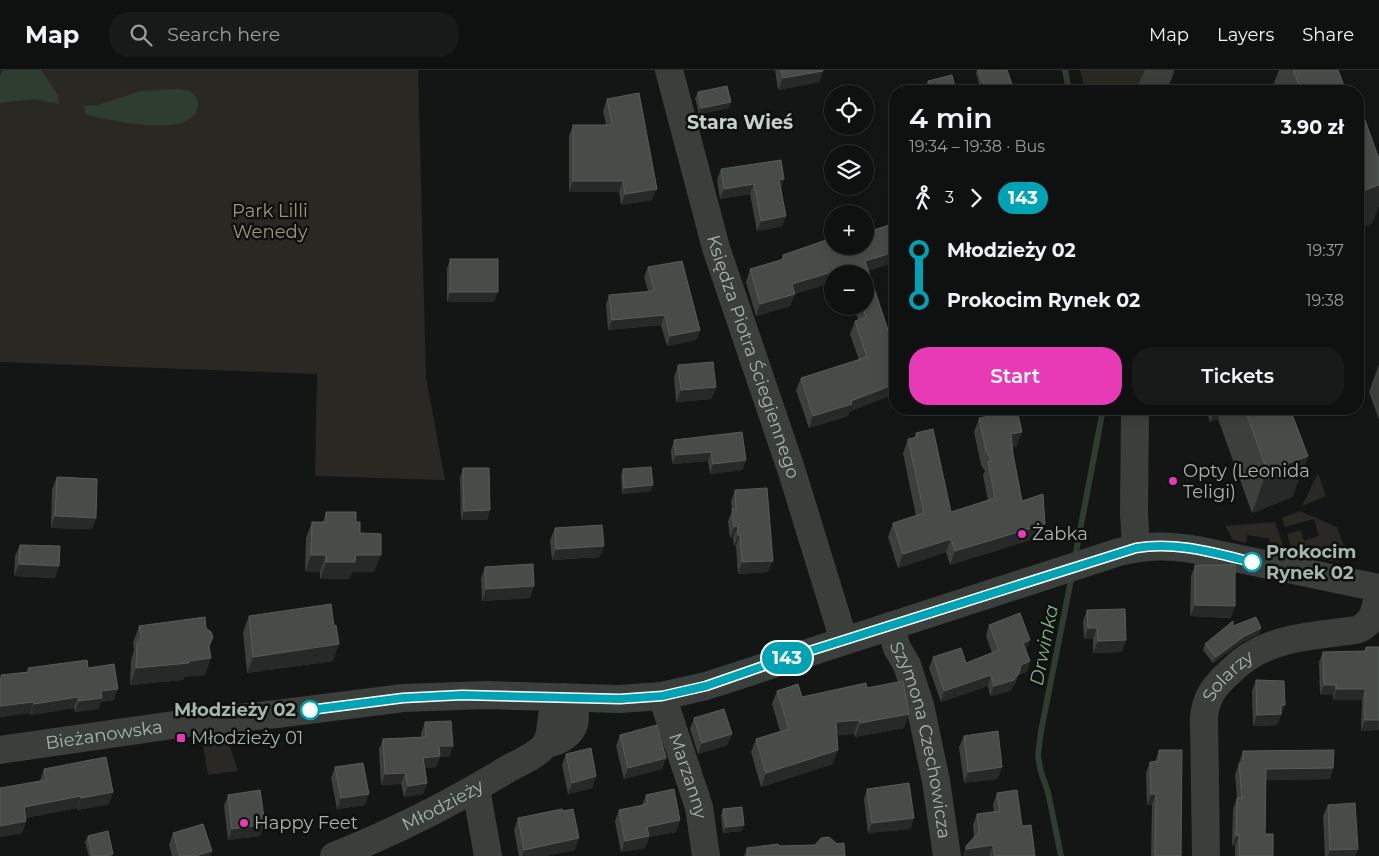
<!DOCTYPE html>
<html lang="en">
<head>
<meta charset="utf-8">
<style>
  body { margin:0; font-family:Montserrat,sans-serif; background:#181919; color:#f1f3f6; height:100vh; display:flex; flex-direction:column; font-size:19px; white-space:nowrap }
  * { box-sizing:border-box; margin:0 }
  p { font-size:16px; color:#9b9d9f }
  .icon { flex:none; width:28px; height:28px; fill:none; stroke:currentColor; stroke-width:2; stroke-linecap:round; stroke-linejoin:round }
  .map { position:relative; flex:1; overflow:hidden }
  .details { position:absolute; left:889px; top:15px; width:475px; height:330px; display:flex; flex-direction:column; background:#0f1010; border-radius:20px; box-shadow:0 2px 12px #0003,0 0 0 1px #2f3030 }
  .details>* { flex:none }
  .badge { padding:0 10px; border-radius:16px; font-size:18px; line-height:32px }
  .buttons { position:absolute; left:824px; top:15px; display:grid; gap:10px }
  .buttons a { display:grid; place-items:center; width:50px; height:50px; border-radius:50%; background:#0f1010; box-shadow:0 2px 12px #0003,0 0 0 1px #2f3030; font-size:25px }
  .map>.badge { position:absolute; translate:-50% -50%; box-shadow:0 0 0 2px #fff }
  .legs { display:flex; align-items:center; gap:8px; height:55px; padding:0 20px; font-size:16px }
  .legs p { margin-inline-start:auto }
  .overview { display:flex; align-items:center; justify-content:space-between; height:85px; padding:0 20px }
  h1 { font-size:28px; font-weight:600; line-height:38px }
  .primary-button { display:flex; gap:10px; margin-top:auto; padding:10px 20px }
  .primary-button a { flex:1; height:58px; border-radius:20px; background:#e839b6; color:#fff; font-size:20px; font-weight:600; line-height:58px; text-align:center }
  .primary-button a+a { background:#181919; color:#f1f3f6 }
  ul { padding:0 20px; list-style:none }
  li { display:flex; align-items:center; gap:18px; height:50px; font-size:19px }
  li i { display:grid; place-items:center; width:8px; height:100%; margin:0 6px; background:currentColor }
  li i::after { content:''; width:12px; height:12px; margin:-6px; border:4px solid; border-radius:50%; background:#0f1010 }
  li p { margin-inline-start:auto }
  li:first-child i { background:linear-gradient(#0000 50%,currentColor 0) }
  li:last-child i { background:linear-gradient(currentColor 50%,#0000 0) }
  header { display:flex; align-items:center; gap:30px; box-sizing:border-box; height:70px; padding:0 25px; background:#0f1010; border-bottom:1px solid #2f3030 }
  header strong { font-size:24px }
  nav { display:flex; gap:28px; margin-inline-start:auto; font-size:18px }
  .search { width:350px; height:45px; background:#181919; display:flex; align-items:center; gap:12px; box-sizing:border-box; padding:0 18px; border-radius:20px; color:#9b9d9f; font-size:19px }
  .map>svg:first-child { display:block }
  .green { fill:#2a2822 }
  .water { fill:#2e3d2f }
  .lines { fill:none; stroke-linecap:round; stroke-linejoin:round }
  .stream { stroke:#2e3d2f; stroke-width:6 }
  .minor { stroke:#3a3f3c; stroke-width:28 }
  .wall { fill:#3c403d }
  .shaded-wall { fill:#272928 }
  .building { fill:#474c49; stroke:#565d58 }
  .line-1-casing { stroke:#fff; stroke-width:11 }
  .line-1 { stroke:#00a3b4; stroke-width:8 }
  .poi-dot { fill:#e839b6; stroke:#0f1010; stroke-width:2 }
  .stop-1-dot { fill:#fff; stroke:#00a3b4; stroke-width:2.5 }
  .labels { text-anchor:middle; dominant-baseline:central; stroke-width:5; stroke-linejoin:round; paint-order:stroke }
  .park-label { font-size:18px; fill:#9f957e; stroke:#0f1010 }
  .street-label { font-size:18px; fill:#a6b5ab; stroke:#0f1010 }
  .poi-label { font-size:18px; fill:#a6b5ab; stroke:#0f1010; text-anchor:start }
  .stop-label { font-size:18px; font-weight:bold; fill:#a6b5ab; stroke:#0f1010; text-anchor:start }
  .neighbourhood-label { font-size:19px; font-weight:bold; fill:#c7d1cb; stroke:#0f1010 }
  .water-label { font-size:19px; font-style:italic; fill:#7faf83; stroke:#0f1010 }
</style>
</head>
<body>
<header>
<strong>Map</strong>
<div class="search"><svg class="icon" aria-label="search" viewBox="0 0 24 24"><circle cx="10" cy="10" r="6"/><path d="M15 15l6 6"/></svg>Search here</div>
<nav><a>Map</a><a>Layers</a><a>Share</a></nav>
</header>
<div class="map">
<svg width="1379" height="786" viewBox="0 0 1379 786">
  <rect width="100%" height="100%" fill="#141515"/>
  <g class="green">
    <polygon points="0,0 418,0 426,308 445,410 315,406 317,304 0,292"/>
    <polygon points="1080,0 1149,0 1140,21 1085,21"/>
    <polygon points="1318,403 1326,426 1302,436"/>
    <polygon points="1300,441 1337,457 1347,484 1337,492 1293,484 1287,464 1301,460 1304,471 1319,466 1314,449 1285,457 1282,448"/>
    <polygon points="1275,452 1285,481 1268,478 1270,469 1247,465 1246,473 1233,470 1225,456"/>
    <polygon points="228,671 238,701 208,705 203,675"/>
  </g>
  <g class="water">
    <polygon points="4,0 41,0 58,25 59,34 35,29 0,33 0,5"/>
    <path d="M180,19C183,20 188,20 191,22C201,29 200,42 191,48C185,54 174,55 165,55C138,56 111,51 85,44L84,36L98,35L141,21Z"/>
  </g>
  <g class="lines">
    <g class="stream">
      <polyline points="1065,0 1069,21"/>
      <polyline points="1075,487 1103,339"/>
      <polyline points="1061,786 1048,722 1041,702 1038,686 1041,661 1072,505"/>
    </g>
    <g class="minor">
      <path id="s1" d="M669,0L716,178L792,402L844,571"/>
      <polyline points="1151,21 1160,0"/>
      <polyline points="1135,339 1134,443 1136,478"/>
      <path id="s2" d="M890,556L897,578L907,595L920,635L936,711L947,786"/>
      <path id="s3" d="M662,626L699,737L706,786"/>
      <path id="s4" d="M0,680L187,653L277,644L403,628L487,625L620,629L662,626L706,616L1119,482C1148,475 1168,475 1197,480L1379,518"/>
      <polyline points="476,719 488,786"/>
      <path id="s5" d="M334,786C395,762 450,734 506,700C518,693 536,686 545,675C552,666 550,652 553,642C554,636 561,632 565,627C568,631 573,637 574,641C579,661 562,671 546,674"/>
      <path id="s6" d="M1206,786L1204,648C1205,629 1214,616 1229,603C1236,596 1244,589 1253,584C1284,566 1321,565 1356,560C1374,554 1375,539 1379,523"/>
    </g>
  </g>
  <g class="wall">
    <polygon points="775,0 823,0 819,12 778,20"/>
    <polygon points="977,0 1007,0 1011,21 981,21 976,3"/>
    <polygon points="1279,0 1338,0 1346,21 1271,21"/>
    <polygon points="928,11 956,21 924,21"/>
    <polygon points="698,22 729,38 699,44 695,28"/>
    <polygon points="607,29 652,130 621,135 619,122 569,122 569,66 573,55 606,55 603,41"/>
    <polygon points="721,99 781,120 786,146 782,156 757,161 750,124 720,129 717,110"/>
    <polygon points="832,168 868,201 894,278 849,342 848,346 809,358 796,320 801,308 859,290 850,264 855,251 858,250 854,236 865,236 865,204 832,204 795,224 790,236 756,246 746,212 750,199 781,190 783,185"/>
    <polygon points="450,189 494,232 447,232 447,199"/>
    <polygon points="648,197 700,260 696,270 667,276 661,255 608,260 606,235 609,225 648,221 644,207"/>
    <polygon points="1379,294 1379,350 1369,322"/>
    <polygon points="678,295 716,317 711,329 676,332 674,307"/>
    <polygon points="1206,339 1290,339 1308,386 1292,427 1252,443 1218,349 1210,352"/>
    <polygon points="979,348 1017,376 1012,377 1013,384 1022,431 1040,467 950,495 946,482 898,498 888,467 893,453 916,446 903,383 908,369 914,368 916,363 951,442 988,430 983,405 985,401 981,395 974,362"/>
    <polygon points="674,370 746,390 742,400 710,404 708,391 672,394 671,380"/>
    <polygon points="463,398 490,440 487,450 461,450 460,407"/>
    <polygon points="623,399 651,421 622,424 621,405"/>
    <polygon points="57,407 96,448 92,459 51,458 52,419"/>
    <polygon points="735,420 768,502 738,504 736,476 734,476 733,468 730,468 728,451 732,441 731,431"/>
    <polygon points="326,442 356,452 374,502 352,502 349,509 320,509 320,502 305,502 306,468 312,452 323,452"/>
    <polygon points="555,458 600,487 552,490 550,470"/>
    <polygon points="20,475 55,508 14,506 15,486"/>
    <polygon points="1195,495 1231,548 1190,546 1191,506"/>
    <polygon points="485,497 530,528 482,531 481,508"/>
    <polygon points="1087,540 1122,582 1093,583 1093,569 1084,569 1083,551"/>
    <polygon points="249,546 333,591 247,603 243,562"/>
    <polygon points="989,555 1026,580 1027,602 1018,605 1015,614 1010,621 990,626 988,616 941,632 929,598 933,587 966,593 992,583 986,566"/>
    <polygon points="139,556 209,577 205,605 184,607 183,610 130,615 131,590 134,580 133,573"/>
    <polygon points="1233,556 1261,558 1259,564 1241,573 1213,593 1203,580 1205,574"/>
    <polygon points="1366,577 1379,577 1379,689 1379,659 1378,660 1361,661 1362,630 1333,630 1333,625 1320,625 1319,592 1323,582 1364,581"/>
    <polygon points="28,598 88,598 114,630 101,632 98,639 75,642 74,638 30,645 30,643 0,647 1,605 27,602"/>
    <polygon points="1256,610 1285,635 1277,655 1253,656 1252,621"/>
    <polygon points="867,618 904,658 855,667 854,664 837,665 833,694 761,717 751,682 756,669 780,661 772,634 777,621 802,627"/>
    <polygon points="694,648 732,664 727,675 698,684 690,659"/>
    <polygon points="425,652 453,676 449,687 440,687 436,697 425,698 427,713 423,724 404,727 401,714 381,715 379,679 383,669 421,667 421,663"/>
    <polygon points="620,665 666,688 662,699 624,709 616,676"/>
    <polygon points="964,666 998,709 964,713 959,677"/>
    <polygon points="1159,680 1181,786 1151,786 1152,735 1147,735 1146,703 1150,692 1155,692"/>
    <polygon points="1243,681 1333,698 1330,709 1266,710 1265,764 1273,786 1235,786 1235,776 1232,776 1233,739 1237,728 1235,705"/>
    <polygon points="566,684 596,706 592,718 568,724 562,695"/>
    <polygon points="335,697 365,735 337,739 331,708"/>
    <polygon points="44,699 113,722 109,734 77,740 77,738 25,748 26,751 22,763 0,767 40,711 40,710"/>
    <polygon points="867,719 914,748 910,759 868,763 864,729"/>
    <polygon points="997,723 1022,756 1035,786 963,786 966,776 974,767 973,755 977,744 994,742 993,734"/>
    <polygon points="228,725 260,766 228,770 224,736"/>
    <polygon points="646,725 680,750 676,762 649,767 645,778 621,782 615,751 619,740 642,735"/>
    <polygon points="1328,735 1358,779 1355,786 1325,786 1323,746"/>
    <polygon points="723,739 742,761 723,763 721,745"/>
    <polygon points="518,748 575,780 545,786 519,786 514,760"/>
    <polygon points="173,763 212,781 210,786 172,786 169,775"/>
    <polygon points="88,766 113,784 112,786 89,786 85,772"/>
    <polygon points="837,774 845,786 744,786 747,778"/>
  </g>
  <g class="shaded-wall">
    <polygon points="823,1 819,12 778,20 783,8"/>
    <polygon points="1013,17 1011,21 991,21"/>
    <polygon points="731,32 729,38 699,44 701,38"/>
    <polygon points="784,109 781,120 779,110"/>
    <polygon points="573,111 623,111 619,122 569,122"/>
    <polygon points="754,114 750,124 720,129 724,119"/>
    <polygon points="1379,115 1379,136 1372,154 1358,159 1358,123"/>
    <polygon points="657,119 652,130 621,135 625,124"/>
    <polygon points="786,146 782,156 757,161 761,151"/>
    <polygon points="895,182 895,192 860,204 865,191"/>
    <polygon points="849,197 846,204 832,204 832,213 795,224 790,236 756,246 760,234 792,214"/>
    <polygon points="450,222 498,222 494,232 447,232"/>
    <polygon points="665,245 661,255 608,260 612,250"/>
    <polygon points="700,260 696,270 667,276 670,266"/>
    <polygon points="895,314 895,324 849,342 848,346 809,358 813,346"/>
    <polygon points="716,317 711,329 676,332 681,320"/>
    <polygon points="1215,339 1222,339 1218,349 1210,352"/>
    <polygon points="1022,362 1017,376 1006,378 1011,364"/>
    <polygon points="711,382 708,391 672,394 676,385"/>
    <polygon points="1308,386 1292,427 1252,443 1267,401"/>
    <polygon points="746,390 742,400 710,404 713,394"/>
    <polygon points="653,415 651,421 622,424 624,418"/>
    <polygon points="490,440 487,450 461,450 464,441"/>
    <polygon points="55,446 96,448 92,459 51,458"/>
    <polygon points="1045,454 1040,467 950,495 955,481"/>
    <polygon points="738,456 733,468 730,468 734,457"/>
    <polygon points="738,465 740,465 736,476 734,476"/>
    <polygon points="951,469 946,482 898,498 903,484"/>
    <polygon points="604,476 600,487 552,490 556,479"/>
    <polygon points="311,485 326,485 320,502 305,502"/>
    <polygon points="356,485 381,485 374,502 352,502 349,509 320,509 326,492"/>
    <polygon points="773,491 768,502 738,504 742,492"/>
    <polygon points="19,494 59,496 55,508 14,506"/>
    <polygon points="534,516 530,528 482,531 486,519"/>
    <polygon points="1195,535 1235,536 1231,548 1190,546"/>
    <polygon points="1088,558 1097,558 1093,569 1084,569"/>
    <polygon points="1261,558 1259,564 1241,573 1213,593 1216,587 1243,567"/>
    <polygon points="213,567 205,589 211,588 205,605 184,607 183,610 130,615 136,598"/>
    <polygon points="1030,570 1026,581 1023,573"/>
    <polygon points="1126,570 1122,582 1093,583 1098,571"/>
    <polygon points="339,574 333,591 247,603 253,587"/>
    <polygon points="1030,591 1027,602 1018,605 1015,614 1010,621 990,626 994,616 1021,595"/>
    <polygon points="991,605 988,616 941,632 944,621"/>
    <polygon points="1324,615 1336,615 1333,625 1320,625"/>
    <polygon points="118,619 114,630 101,632 98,639 75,642 79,631 101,621"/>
    <polygon points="1336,619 1365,619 1362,630 1333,630"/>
    <polygon points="78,627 74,638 30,645 34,634"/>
    <polygon points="34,632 30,643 0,647 0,636"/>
    <polygon points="1281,635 1285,635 1277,655 1253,656 1257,645"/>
    <polygon points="909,644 904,658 855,667 860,653"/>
    <polygon points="859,650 854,664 831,666 836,652"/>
    <polygon points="1365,650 1379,650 1378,660 1361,661"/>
    <polygon points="732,664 727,675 698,684 702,673"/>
    <polygon points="439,676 453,676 449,687 440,687 436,697 419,699 423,688"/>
    <polygon points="838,680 833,694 761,717 766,703"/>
    <polygon points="666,688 662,699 624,709 628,698"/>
    <polygon points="1002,697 998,709 964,713 968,702"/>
    <polygon points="1333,698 1330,709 1262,710 1266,699"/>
    <polygon points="405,703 401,714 381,715 385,704"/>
    <polygon points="596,706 592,718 568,724 572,713"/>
    <polygon points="427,713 423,724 404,727 408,716"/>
    <polygon points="113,722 109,734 77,740 81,728"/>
    <polygon points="369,724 365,735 337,739 341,728"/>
    <polygon points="1151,724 1156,724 1152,735 1147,735"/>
    <polygon points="81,726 77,738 20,749 24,737"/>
    <polygon points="914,748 910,759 868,763 872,753"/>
    <polygon points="680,750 676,762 649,767 645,778 621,782 625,771 647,757"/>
    <polygon points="26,751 22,763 0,767 0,756"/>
    <polygon points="265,754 260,766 228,770 232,759"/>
    <polygon points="744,755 742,761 723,763 726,757"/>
    <polygon points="1239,765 1235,776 1232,776 1236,766"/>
    <polygon points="579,768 575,780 545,786 522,786 524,780"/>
    <polygon points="993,775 989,786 963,786 966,779"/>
    <polygon points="1358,779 1355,786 1328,786 1330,780"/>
    <polygon points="212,781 210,786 195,786"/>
  </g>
  <g class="building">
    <polygon points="781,0 823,0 823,1 783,8"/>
    <polygon points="978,0 1007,0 1013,17 991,21 986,21"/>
    <polygon points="1293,0 1338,0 1346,21 1301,21"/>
    <polygon points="952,5 956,21 931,21 928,11"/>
    <polygon points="727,16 731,32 701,38 698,22"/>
    <polygon points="639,23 657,119 625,124 623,111 573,111 573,55 612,55 607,29"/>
    <polygon points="1365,50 1379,89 1379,115 1358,123 1358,53"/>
    <polygon points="781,90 784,109 779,110 786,146 761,151 754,114 724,119 721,99"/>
    <polygon points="895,153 895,182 865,191 894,278 895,278 895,314 851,331 852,334 813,346 801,308 867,287 855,251 866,247 862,236 865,236 865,204 851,204 849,197 792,214 795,224 760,234 750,199 784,189 783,185 832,168 832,176 865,176 865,163"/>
    <rect x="450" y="189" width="48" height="33"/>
    <polygon points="682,191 700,260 670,266 665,245 612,250 609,225 654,221 648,197"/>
    <polygon points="713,292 716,317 681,320 678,295"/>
    <polygon points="1245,339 1290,339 1308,386 1267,401"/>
    <polygon points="1017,340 1022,362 1011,364 1013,384 1022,431 1043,424 1045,454 955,481 951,469 903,484 893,453 924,443 908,369 917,367 916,363 933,359 951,442 995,428 988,391 992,391 986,381 979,348"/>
    <polygon points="742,362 746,390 713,394 711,382 676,385 674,370"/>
    <polygon points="651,397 653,415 624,418 623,399"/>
    <polygon points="463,398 489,398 490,440 464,441"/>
    <polygon points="57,407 97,409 96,448 55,446"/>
    <polygon points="767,418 773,491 742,492 740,465 738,465 738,456 734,457 732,439 736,439 735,420"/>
    <polygon points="326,442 356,442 356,452 360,452 360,463 381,464 381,485 356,485 355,492 326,492 326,485 311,485 312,452 326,452"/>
    <polygon points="602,455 604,476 556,479 555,458"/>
    <polygon points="20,475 60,476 59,496 19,494"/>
    <polygon points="533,494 534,516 486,519 485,497"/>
    <polygon points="1195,495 1235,495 1235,536 1195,535"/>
    <polygon points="331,534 334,556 336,555 339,574 253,587 249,546"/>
    <polygon points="1125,539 1126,570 1098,571 1097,558 1088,558 1087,540"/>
    <polygon points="1020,543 1030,570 1023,573 1030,591 1021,595 1019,603 1014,610 994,616 991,605 944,621 933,587 961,578 966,593 999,580 989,555"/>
    <polygon points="205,547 206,558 211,562 213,567 209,576 211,588 189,591 189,593 136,598 137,573 141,567 139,556"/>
    <polygon points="1256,547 1261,558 1243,567 1216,587 1205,574 1233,551 1233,556"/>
    <polygon points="1366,577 1379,577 1379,650 1365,650 1365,619 1336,619 1336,615 1324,615 1323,582 1366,581"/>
    <polygon points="87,590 88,598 114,594 118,619 101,621 102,628 79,631 78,627 34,634 34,632 0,636 0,609 1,609 1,605 29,602 28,598"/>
    <polygon points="1256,610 1284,611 1285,635 1281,635 1281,644 1257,645"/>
    <polygon points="903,611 909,644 860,653 859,650 836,652 838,680 766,703 756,669 789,659 777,621 798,614 802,627 866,613 867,618"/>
    <polygon points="724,639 732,664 702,673 694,648"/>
    <polygon points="451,651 453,676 439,676 440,686 423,688 427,713 408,716 405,703 385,704 383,669 426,667 425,652"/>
    <polygon points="657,655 666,688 628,698 620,665"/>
    <polygon points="998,661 1002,697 968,702 964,666"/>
    <polygon points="591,678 596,706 572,713 566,684"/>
    <polygon points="1159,680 1182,680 1181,786 1155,786 1156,724 1151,724 1150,692 1159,691"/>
    <polygon points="1334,680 1333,698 1266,699 1265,764 1273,764 1273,786 1239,786 1239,765 1236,766 1237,728 1242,728 1239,694 1243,693 1243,681"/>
    <polygon points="106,687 113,722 81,728 81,726 24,737 26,751 0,756 0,718 46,710 44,699"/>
    <polygon points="363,693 369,724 341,728 335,697"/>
    <polygon points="909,713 914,748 872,753 867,719"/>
    <polygon points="674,719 680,750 647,757 649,766 625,771 619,740 648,734 646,725"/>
    <polygon points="260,720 265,754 232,759 228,725"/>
    <polygon points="1017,720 1022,756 1031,755 1035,786 995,786 993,775 966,779 966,776 979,762 977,744 1000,741 997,723"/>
    <polygon points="1355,733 1358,779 1330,780 1328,735"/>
    <polygon points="742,737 744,755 726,757 723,739"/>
    <polygon points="562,739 563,741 573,739 579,768 524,780 518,748"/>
    <polygon points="203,754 212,781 195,786 180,786 173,763"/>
    <polygon points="108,761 113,784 104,786 92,786 88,766"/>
    <polygon points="829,767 837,774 844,773 845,786 748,786 747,778 778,774 779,776 815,775 821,768"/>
  </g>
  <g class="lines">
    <defs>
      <path id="line-1" d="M310,640L403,628L462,625L620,629L662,626L706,616L778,591L1136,478C1175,471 1215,483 1252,492"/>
    </defs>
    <use href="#line-1" class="line-1-casing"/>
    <use href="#line-1" class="line-1"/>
  </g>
  <g class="poi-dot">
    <circle cx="1173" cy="411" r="5"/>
    <circle cx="1022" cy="464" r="5"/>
    <rect x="176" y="663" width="10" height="10" rx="2.5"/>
    <circle cx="244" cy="753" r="5"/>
  </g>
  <g class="stop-1-dot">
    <circle cx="1252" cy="492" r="9"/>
    <circle cx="310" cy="640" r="9"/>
  </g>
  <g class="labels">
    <g class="park-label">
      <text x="270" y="141">Park Lilli<tspan x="270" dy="21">Wenedy</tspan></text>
    </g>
    <g class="street-label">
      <text stroke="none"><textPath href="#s1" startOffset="299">Księdza Piotra Ściegiennego</textPath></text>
      <text stroke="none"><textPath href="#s6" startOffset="188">Solarzy</textPath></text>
      <text stroke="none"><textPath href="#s4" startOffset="105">Bieżanowska</textPath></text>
      <text stroke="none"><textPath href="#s2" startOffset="119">Szymona Czechowicza</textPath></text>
      <text stroke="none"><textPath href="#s3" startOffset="84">Marzanny</textPath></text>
      <text stroke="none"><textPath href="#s5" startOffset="120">Młodzieży</textPath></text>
    </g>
    <g class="poi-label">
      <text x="1183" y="401">Opty (Leonida<tspan x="1183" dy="21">Teligi)</tspan></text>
      <text x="1032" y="464">Żabka</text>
      <text x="191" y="668">Młodzieży 01</text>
      <text x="254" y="753">Happy Feet</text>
    </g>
    <g class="stop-label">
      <text x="1266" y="482">Prokocim<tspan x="1266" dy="21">Rynek 02</tspan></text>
      <text x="296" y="640" text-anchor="end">Młodzieży 02</text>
    </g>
    <g class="neighbourhood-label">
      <text x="740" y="52">Stara Wieś</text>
    </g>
    <g class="water-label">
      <text transform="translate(1044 575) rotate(-79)">Drwinka</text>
    </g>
  </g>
</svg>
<div class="buttons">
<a><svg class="icon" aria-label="locate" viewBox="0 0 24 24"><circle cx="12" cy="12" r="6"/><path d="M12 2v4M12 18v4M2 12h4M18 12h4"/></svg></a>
<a><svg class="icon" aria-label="layers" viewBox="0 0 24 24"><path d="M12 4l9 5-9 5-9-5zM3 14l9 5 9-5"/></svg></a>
<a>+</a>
<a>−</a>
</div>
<b class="badge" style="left:787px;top:588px;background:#00a3b4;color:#fff">143</b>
<section class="details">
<div class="overview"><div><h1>4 min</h1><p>19:34 – 19:38 · Bus</p></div><b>3.90 zł</b></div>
<div class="legs"><svg class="icon" aria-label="walk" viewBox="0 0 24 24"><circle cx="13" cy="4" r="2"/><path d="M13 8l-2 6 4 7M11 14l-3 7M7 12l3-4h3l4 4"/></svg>3<svg class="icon" aria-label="forward" viewBox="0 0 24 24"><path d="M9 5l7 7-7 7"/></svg><b class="badge" style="background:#00a3b4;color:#fff">143</b></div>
<ul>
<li><i style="color:#00a3b4"></i><b>Młodzieży 02</b><p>19:37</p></li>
<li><i style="color:#00a3b4"></i><b>Prokocim Rynek 02</b><p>19:38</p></li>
</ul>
<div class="primary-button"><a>Start</a><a>Tickets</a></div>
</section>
</div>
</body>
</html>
